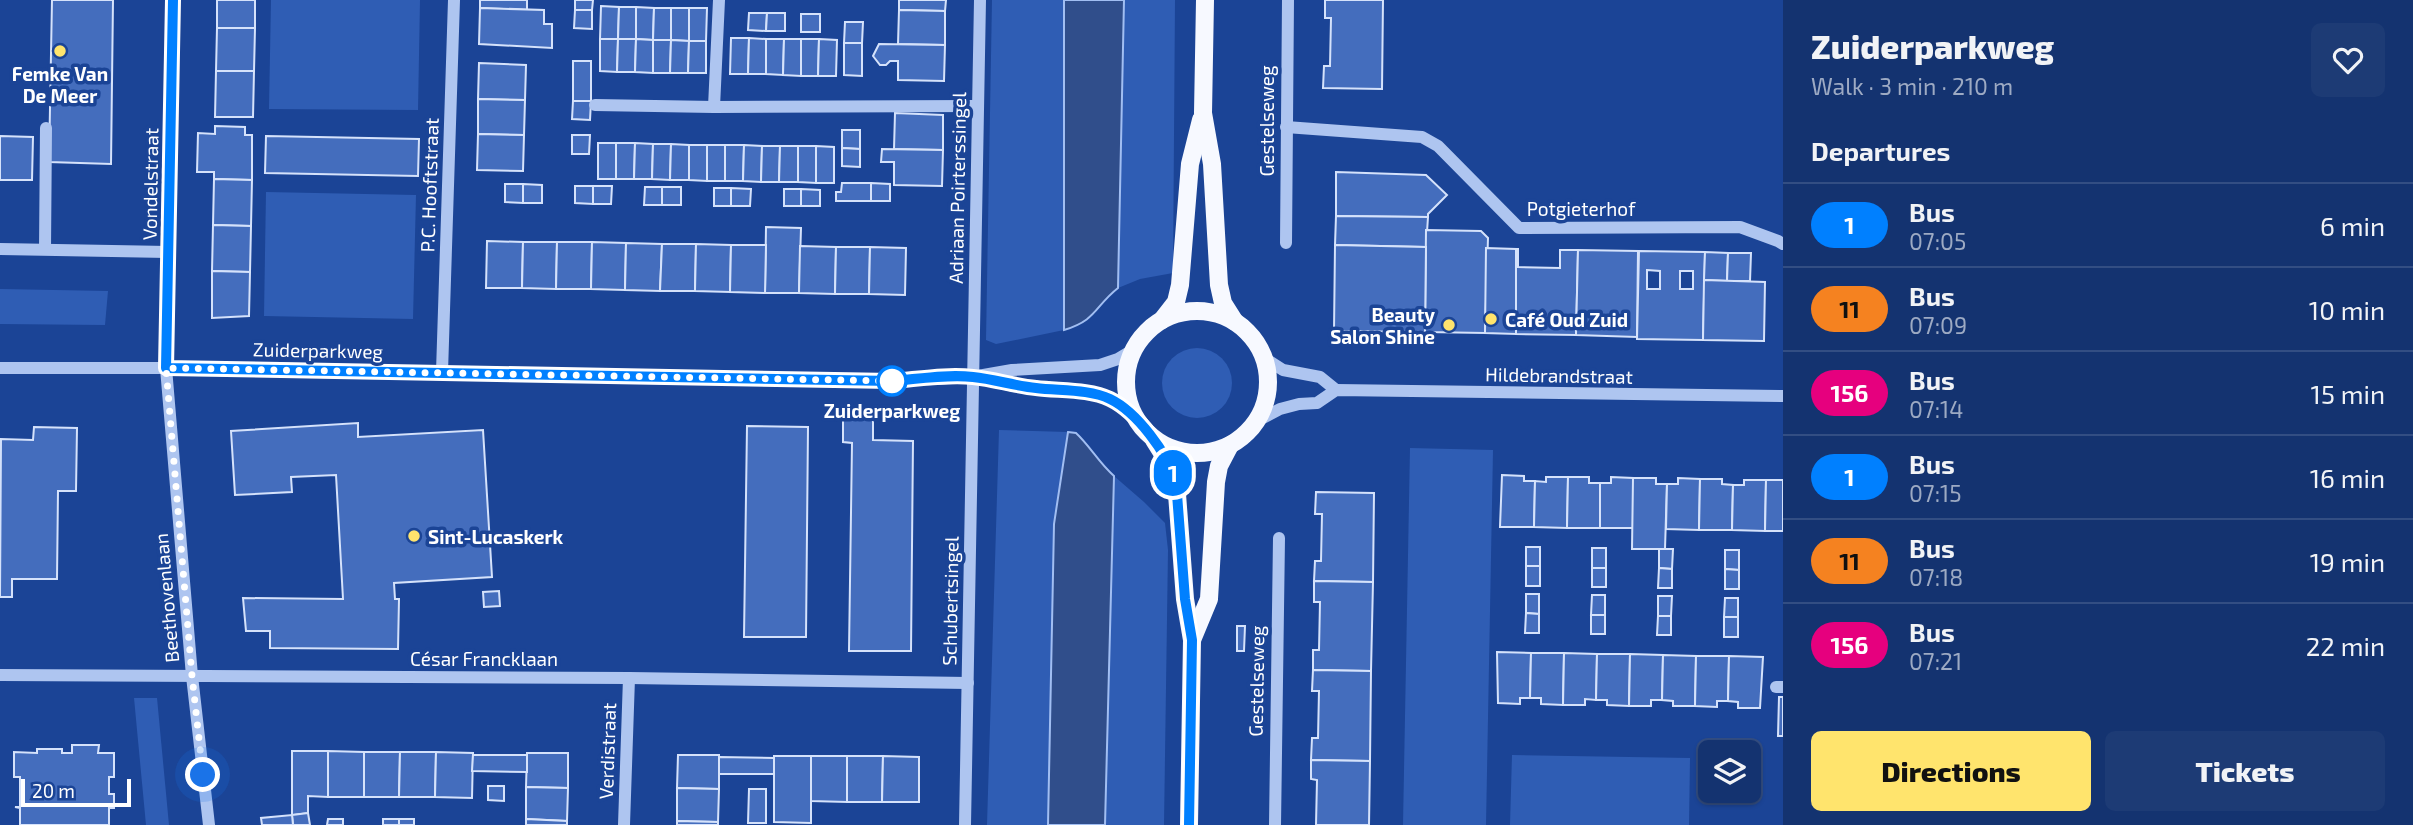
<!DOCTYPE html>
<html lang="en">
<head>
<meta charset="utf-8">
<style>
  body { margin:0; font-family:"Exo 2",sans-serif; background:#1d3b75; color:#f1f3f6; height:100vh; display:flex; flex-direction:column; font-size:26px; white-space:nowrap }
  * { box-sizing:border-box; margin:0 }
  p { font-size:23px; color:#9daac3 }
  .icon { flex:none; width:38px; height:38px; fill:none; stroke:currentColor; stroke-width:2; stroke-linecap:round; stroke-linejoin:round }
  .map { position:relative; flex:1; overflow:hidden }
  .panel { display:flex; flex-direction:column; background:#143370; width:630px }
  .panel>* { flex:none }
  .badge { padding:0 14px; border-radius:23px; font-size:24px; line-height:46px }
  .buttons { position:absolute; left:1698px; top:740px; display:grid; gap:14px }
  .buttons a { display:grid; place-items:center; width:63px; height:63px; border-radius:10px; background:#143370; box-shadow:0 2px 5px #0004,0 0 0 2px #334e83; font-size:35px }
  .scale { position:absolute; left:21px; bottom:18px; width:110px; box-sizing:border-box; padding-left:7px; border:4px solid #fff; border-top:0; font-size:19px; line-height:24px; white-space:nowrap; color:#fff; -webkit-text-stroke:5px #1b4496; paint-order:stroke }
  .you { position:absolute; width:35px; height:35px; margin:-18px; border:5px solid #fff; border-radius:50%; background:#1a73e8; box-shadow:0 0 0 10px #1a73e833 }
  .map>.badge { position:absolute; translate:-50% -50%; box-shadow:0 0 0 4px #fff }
  h2 { padding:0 28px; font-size:26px; line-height:63px }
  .round { display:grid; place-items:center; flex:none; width:74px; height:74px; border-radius:10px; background:#1d3b75 }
  .headline { display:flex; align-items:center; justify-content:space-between; height:119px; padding:0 28px }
  h1 { font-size:33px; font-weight:800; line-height:52px }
  .action { display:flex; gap:14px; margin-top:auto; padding:14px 28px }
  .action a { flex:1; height:80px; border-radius:10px; background:#ffe46d; color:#111; font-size:28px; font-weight:800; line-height:80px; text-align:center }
  .action a+a { background:#1d3b75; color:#f1f3f6 }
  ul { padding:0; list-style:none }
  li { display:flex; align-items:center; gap:21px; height:84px; padding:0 28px; border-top:2px solid #334e83 }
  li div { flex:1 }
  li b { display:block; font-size:26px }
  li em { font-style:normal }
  li .badge { min-width:77px; font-weight:700; text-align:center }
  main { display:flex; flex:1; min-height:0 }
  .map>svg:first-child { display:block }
  .green { fill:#2f5db4 }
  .water { fill:#304e8b; stroke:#a1bef2; stroke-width:2 }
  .building { fill:#446dbd; stroke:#d5e2fb; stroke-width:2; fill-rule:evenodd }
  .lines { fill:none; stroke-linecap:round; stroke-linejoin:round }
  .minor { stroke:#aec5f0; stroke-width:12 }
  .major { stroke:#f7f9ff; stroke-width:18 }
  .line-casing { stroke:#fff; stroke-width:16 }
  .line { stroke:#0080ff; stroke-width:10 }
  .walk { stroke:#fff; stroke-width:7; stroke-dasharray:0 12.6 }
  .poi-dot { fill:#ffe46d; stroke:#1b4496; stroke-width:2.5 }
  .stop-dot { fill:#fff; stroke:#0080ff; stroke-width:3.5 }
  .labels { text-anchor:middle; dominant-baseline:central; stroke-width:7; stroke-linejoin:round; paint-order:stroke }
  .poi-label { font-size:19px; font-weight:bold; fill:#fff; stroke:#1b4496; text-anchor:start }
  .street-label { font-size:19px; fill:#fff; stroke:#1b4496 }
  .stop-label { font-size:19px; font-weight:bold; fill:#fff; stroke:#1b4496 }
</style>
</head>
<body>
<main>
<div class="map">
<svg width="1783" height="825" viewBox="0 0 1783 825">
  <rect width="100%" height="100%" fill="#1b4496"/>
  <g class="green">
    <polygon points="271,0 420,0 418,110 269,109"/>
    <polygon points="992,0 1064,0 1064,330 996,344 986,340"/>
    <polygon points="1124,0 1175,0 1173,273 1140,279 1118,288"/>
    <polygon points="266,192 416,195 413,319 264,316"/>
    <polygon points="0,289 108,291 105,325 0,324"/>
    <circle cx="1197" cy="383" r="35"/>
    <polygon points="999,430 1068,432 1054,524 1048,825 987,825"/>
    <polygon points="1410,448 1493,450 1486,825 1403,825"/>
    <polygon points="1114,476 1144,502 1165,523 1168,550 1164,825 1105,825"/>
    <polygon points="134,698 157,698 169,825 146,825"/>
    <polygon points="1512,755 1690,758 1689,825 1510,825"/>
  </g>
  <g class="water">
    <path d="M1064,0H1124L1118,288C1094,307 1097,320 1064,330Z"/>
    <path d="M1068,432L1076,433C1090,446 1099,463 1114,476L1105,825H1048L1054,524Z"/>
  </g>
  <g class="building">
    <polygon points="52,0 113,0 111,164 49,162"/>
    <rect x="217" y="0" width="38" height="28"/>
    <polygon points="480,0 527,0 527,10 480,8"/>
    <polygon points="575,0 593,0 592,10 575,10"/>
    <polygon points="899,0 946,0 945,11 899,10"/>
    <polygon points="1325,0 1383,0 1382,89 1323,88 1324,66 1330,66 1331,18 1325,18"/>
    <polygon points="601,6 619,7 618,39 600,39"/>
    <polygon points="619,7 636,7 636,39 618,39"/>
    <polygon points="636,7 654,8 653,40 636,39"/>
    <polygon points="480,8 544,10 544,24 552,24 552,48 479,44"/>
    <polygon points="654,8 671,8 671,40 653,40"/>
    <polygon points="671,8 689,8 689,41 671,40"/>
    <polygon points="689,8 707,8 706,41 689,41"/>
    <polygon points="575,10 592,10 592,29 574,28"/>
    <polygon points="899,10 945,11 945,45 898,44"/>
    <polygon points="749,13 767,13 766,31 748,30"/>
    <polygon points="767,13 785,13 785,31 766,31"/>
    <rect x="801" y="14" width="19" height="18"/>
    <polygon points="845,22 863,22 862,43 844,43"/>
    <polygon points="217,28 255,28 254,71 216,71"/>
    <polygon points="731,38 749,38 748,74 730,74"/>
    <polygon points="749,38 766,39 766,74 748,74"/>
    <polygon points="600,39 618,39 617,72 600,71"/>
    <polygon points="618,39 636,39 635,72 617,72"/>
    <polygon points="636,39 653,40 653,73 635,72"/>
    <polygon points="766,39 784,39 783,75 766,74"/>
    <polygon points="784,39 801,39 801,76 783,75"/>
    <polygon points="801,39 819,39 818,76 801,76"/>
    <polygon points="819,39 837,40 836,76 818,76"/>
    <polygon points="653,40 671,40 670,73 653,73"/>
    <polygon points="671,40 689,41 688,73 670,73"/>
    <polygon points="689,41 706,41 706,73 688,73"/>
    <polygon points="844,43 862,43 862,76 844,75"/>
    <polygon points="879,44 945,45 944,81 898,80 898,61 890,61 886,65 880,65 873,56"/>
    <rect x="573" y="61" width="18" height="40"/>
    <polygon points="479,63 526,65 525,100 478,99"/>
    <polygon points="216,71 254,71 253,117 215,117"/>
    <polygon points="478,99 525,100 524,135 478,134"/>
    <polygon points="573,101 591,101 590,120 572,119"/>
    <polygon points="895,113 943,115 943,150 894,149"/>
    <polygon points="215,126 245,127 245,135 252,135 252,180 214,179 214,172 197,172 198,133 215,134"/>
    <polygon points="842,130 860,130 860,149 842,148"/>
    <polygon points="478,134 524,135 523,171 477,170"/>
    <polygon points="572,135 590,135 589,154 572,154"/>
    <polygon points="0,136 33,137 32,180 0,180"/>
    <polygon points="266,136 419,139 418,176 265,173"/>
    <rect x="598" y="143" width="18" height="36"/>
    <polygon points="616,143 635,143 634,179 616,179"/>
    <polygon points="635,143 653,144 652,179 634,179"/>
    <polygon points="653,144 671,144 670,180 652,179"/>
    <polygon points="671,144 689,145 689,180 670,180"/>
    <polygon points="689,145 707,145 707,181 689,180"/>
    <rect x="707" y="145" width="18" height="36"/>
    <polygon points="725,145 744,145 743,181 725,181"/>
    <polygon points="744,145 762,146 761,182 743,181"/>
    <polygon points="762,146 780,146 779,182 761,182"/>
    <polygon points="780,146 798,146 798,182 779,182"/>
    <polygon points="798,146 816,146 816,183 798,182"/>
    <polygon points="816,146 834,147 834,183 816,183"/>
    <polygon points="842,148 860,149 860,167 842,166"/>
    <polygon points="882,149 943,150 942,186 894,185 894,162 881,162"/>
    <polygon points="1336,172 1426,175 1447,195 1428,214 1428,217 1336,216"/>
    <polygon points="214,179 252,180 251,226 213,225"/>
    <polygon points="842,183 871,183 871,201 836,201 836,192 841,192"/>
    <polygon points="871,183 890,184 890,201 871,201"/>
    <polygon points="505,184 523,184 523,203 505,202"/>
    <polygon points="523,184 542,185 542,203 523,203"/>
    <polygon points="575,186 593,186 593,204 575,203"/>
    <polygon points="593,186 612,186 611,204 593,204"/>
    <polygon points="645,187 662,187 662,205 644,205"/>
    <rect x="662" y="187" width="19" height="18"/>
    <rect x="714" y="188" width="17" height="18"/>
    <polygon points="731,188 751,189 750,206 731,206"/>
    <rect x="784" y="189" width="17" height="17"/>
    <polygon points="801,189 820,190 820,206 801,206"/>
    <polygon points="1336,216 1428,217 1426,247 1335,245"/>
    <polygon points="213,225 251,226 250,272 212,271"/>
    <polygon points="766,227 801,228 799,293 765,293"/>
    <polygon points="1426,230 1481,231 1488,238 1485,333 1425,332"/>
    <polygon points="487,241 523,242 522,288 486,288"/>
    <polygon points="523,242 557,242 556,289 522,288"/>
    <polygon points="557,242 592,242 591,289 556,289"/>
    <polygon points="592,242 626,243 625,290 591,289"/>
    <polygon points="626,243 662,244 660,291 625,290"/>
    <polygon points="662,244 696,244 695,291 660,291"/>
    <polygon points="696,244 731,245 730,292 695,291"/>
    <polygon points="731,245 766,245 765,293 730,292"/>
    <polygon points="1335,245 1426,247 1425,332 1334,331"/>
    <polygon points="800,246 836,247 835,294 799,293"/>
    <polygon points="836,247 870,247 869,294 835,294"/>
    <polygon points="870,247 906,248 905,295 869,294"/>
    <polygon points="1486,248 1516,249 1516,334 1485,333"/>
    <polygon points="1516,249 1518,249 1518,267 1560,268 1560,250 1578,250 1576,335 1516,334"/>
    <polygon points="1578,250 1638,251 1637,337 1576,335"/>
    <path d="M1639,251L1705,252L1703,340L1637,339ZM1647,270L1660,271V289H1647ZM1680,271H1693V289H1680Z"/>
    <polygon points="1705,252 1728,253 1727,281 1704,280"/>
    <polygon points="1728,253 1751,253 1750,281 1727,281"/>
    <polygon points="212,271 250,272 249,316 212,318"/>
    <polygon points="1704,280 1765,282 1764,341 1703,340"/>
    <polygon points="843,414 873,414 873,440 913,441 911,651 849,651 852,443 843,442"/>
    <polygon points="358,423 358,437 483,430 492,577 394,583 395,599 399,599 398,649 270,648 270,631 246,631 243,598 343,599 336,475 291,477 292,492 235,495 231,431"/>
    <polygon points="747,426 808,427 806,637 744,637"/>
    <polygon points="34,427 77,428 76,491 58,491 57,579 12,579 12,597 0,597 1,439 33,440"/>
    <polygon points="1502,475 1524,476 1524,481 1535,481 1534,527 1500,527"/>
    <polygon points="1546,477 1568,477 1567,528 1534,527 1535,481 1546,482"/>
    <polygon points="1568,477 1589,477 1589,483 1600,483 1600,528 1567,528"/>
    <polygon points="1611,477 1633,478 1633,528 1600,528 1600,483 1611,483"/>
    <polygon points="1633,478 1656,478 1656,484 1667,484 1665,549 1632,549"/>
    <polygon points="1678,478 1700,479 1699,530 1666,529 1667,484 1678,484"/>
    <polygon points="1700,479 1722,479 1722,484 1733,485 1732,530 1699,530"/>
    <polygon points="1744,480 1766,480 1765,531 1732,530 1733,485 1744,485"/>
    <polygon points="1766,480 1783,480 1783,531 1765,531"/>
    <polygon points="1316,492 1374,493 1373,582 1314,581 1315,561 1321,561 1322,514 1315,514"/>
    <rect x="1526" y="547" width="14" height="19"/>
    <rect x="1592" y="548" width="14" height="20"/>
    <polygon points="1659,549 1673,549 1672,569 1659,568"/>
    <polygon points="1725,550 1739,550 1739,570 1725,569"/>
    <rect x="1526" y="566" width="14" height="20"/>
    <rect x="1592" y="568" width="14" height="19"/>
    <polygon points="1659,568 1672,569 1672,588 1658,588"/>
    <polygon points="1725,569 1739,570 1739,589 1725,589"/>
    <polygon points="1314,581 1373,582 1371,671 1313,670 1313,650 1319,650 1320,602 1314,602"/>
    <polygon points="499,591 500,606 484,607 483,592"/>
    <polygon points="1526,594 1539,594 1539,614 1526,613"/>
    <polygon points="1592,595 1605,595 1605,615 1591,615"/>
    <polygon points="1658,596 1672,596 1671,616 1658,616"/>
    <polygon points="1725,598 1738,598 1738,617 1724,617"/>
    <polygon points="1526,613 1539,614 1539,633 1525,633"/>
    <rect x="1591" y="615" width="14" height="19"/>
    <polygon points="1658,616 1671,616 1671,635 1657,635"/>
    <rect x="1724" y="617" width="14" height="20"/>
    <polygon points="1237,626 1245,626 1244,651 1237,651"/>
    <polygon points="1497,652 1531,653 1530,698 1520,698 1520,704 1498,703"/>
    <polygon points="1531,653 1564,653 1563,705 1541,704 1541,698 1530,698"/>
    <polygon points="1564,653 1597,654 1596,700 1585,699 1585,705 1563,705"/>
    <polygon points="1597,654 1630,654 1629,706 1607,705 1607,700 1596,700"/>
    <polygon points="1630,654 1663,655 1662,700 1651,700 1651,706 1629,706"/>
    <polygon points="1663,655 1696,656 1695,706 1673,706 1673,701 1662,700"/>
    <polygon points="1696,656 1729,656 1728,701 1717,701 1717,707 1695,706"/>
    <polygon points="1729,656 1763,657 1760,708 1738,708 1738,702 1728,701"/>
    <polygon points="1313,670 1371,671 1370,761 1311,760 1312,738 1318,738 1319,691 1312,691"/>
    <polygon points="1779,697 1783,697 1783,736 1778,736"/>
    <polygon points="72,745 99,745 98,753 114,753 114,777 109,777 109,794 114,794 114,808 109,808 109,825 20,825 20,808 15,807 20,807 20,777 14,777 14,752 37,753 37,749 62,749 62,753 72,753"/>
    <polygon points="292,751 328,751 328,797 308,796 308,813 292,815"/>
    <polygon points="328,751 364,752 364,797 328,797"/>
    <polygon points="364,752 400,752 399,797 364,797"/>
    <polygon points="400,752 436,752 435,797 399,797"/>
    <polygon points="436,752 473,753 472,798 435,797"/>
    <polygon points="527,753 568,753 568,788 526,787"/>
    <polygon points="473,755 527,755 527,772 472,771"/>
    <polygon points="678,755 719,755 719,789 677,788"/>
    <polygon points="774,756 811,756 811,823 774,822"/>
    <polygon points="811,756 847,756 847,802 811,801"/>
    <polygon points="847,756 883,756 882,802 847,802"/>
    <polygon points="883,756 919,757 919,802 882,802"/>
    <polygon points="719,757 774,758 774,774 719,774"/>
    <polygon points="1311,760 1370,761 1369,825 1316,825 1317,780 1311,779"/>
    <polygon points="488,786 504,786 504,801 488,800"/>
    <polygon points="526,787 568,788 567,821 526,819"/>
    <polygon points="677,788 719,789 718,822 677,821"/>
    <polygon points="749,789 766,789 766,823 748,823"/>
    <polygon points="308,813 310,825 293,825 292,815"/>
    <polygon points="292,815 293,825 262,825 261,818"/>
    <polygon points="328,819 343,819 343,825 327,825"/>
    <rect x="383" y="819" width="16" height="6"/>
    <rect x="399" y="819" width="15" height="6"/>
    <polygon points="526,819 567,821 567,825 526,825"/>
    <polygon points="677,821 718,822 718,825 677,825"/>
  </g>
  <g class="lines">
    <g class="minor">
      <polyline points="173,0 166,368 192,676 209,825"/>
      <polyline points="595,105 714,107 978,106"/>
      <polyline points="714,107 719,0"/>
      <polyline points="1286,127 1422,137 1438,146 1519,228 1740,227 1778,241 1783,244"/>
      <polyline points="1286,243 1288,0"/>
      <polyline points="0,249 168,252"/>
      <polyline points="45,249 46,128"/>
      <polyline points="1263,357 1283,370 1320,377 1336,390"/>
      <polyline points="0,368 254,368 892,381 972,377 1012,370 1100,365 1118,359 1133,350"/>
      <polyline points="442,372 454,0"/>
      <polyline points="979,378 1013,386 1099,394 1114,401 1133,415"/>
      <polyline points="1257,421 1280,409 1299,404 1317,403 1336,390 1783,396"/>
      <polyline points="0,675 629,678 968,683"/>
      <polyline points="1776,687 1783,687"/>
      <polyline points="624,825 629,678"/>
      <polyline points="965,825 980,0"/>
      <polyline points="1275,825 1279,538"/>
    </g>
    <g class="major">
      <polyline points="1205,0 1203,113 1212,164 1219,285 1223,303 1235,322"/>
      <circle cx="1197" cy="382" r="71"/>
      <polyline points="1162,320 1176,302 1180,285 1190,164 1201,120"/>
      <polyline points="1154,440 1171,467 1176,481 1185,599 1192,640 1189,825"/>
      <polyline points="1192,640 1209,599 1216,482 1219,466 1230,445"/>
    </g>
  </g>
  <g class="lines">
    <defs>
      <path id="line" d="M173,0L166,368L892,381C918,379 947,374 973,377C994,379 1015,386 1036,388C1060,391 1089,389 1110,399C1137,412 1167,453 1176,481L1185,599L1192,640L1189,825"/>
    </defs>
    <use href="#line" class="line-casing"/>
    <use href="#line" class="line"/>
    <polyline class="walk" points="203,775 192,676 166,368 892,381"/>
  </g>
  <g class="poi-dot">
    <circle cx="60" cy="51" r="7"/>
    <circle cx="1491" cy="319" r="7"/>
    <circle cx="1449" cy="325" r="7"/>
    <circle cx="414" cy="536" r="7"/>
  </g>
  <circle class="stop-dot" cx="892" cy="381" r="14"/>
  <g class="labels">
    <g class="poi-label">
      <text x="60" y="73" text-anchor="middle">Femke Van<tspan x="60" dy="22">De Meer</tspan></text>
      <text x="1435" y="314" text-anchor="end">Beauty<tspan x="1435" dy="22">Salon Shine</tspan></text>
      <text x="1505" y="319">Café Oud Zuid</text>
      <text x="428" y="536">Sint-Lucaskerk</text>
    </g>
    <g class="street-label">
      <text transform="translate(1266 121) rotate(-90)">Gestelseweg</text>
      <text transform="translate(150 184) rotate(-89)">Vondelstraat</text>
      <text transform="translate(429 185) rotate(-88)">P.C. Hooftstraat</text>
      <text transform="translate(957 188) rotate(-89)">Adriaan Poirterssingel</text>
      <text x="1581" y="208">Potgieterhof</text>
      <text transform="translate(318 350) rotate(1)">Zuiderparkweg</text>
      <text transform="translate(1559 375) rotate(1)">Hildebrandstraat</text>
      <text transform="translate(166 598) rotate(-95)">Beethovenlaan</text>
      <text transform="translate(950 601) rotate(-89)">Schubertsingel</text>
      <text x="484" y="658">César Francklaan</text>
      <text transform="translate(1256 681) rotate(-89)">Gestelseweg</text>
      <text transform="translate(607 751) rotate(-88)">Verdistraat</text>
    </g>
    <g class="stop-label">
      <text x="892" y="410">Zuiderparkweg</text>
    </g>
  </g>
</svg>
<div class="buttons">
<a><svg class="icon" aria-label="layers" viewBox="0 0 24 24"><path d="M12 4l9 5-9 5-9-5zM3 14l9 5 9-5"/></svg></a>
</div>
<div class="scale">20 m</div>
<div class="you" style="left:203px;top:775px"></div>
<b class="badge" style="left:1173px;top:473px;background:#0080ff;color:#fff">1</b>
</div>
<section class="panel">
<div class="headline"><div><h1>Zuiderparkweg</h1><p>Walk · 3 min · 210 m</p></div><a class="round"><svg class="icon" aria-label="heart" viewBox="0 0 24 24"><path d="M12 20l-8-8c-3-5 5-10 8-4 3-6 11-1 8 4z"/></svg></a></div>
<h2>Departures</h2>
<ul>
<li><span class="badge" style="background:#0080ff;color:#fff">1</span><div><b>Bus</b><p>07:05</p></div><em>6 min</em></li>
<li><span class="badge" style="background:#f58220;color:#111">11</span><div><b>Bus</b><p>07:09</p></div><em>10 min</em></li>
<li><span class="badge" style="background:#e6007e;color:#fff">156</span><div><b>Bus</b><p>07:14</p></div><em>15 min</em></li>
<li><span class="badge" style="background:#0080ff;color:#fff">1</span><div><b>Bus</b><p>07:15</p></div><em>16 min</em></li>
<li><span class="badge" style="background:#f58220;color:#111">11</span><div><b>Bus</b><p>07:18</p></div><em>19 min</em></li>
<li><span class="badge" style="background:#e6007e;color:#fff">156</span><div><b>Bus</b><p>07:21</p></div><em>22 min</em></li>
</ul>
<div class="action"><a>Directions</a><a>Tickets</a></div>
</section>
</main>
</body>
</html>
